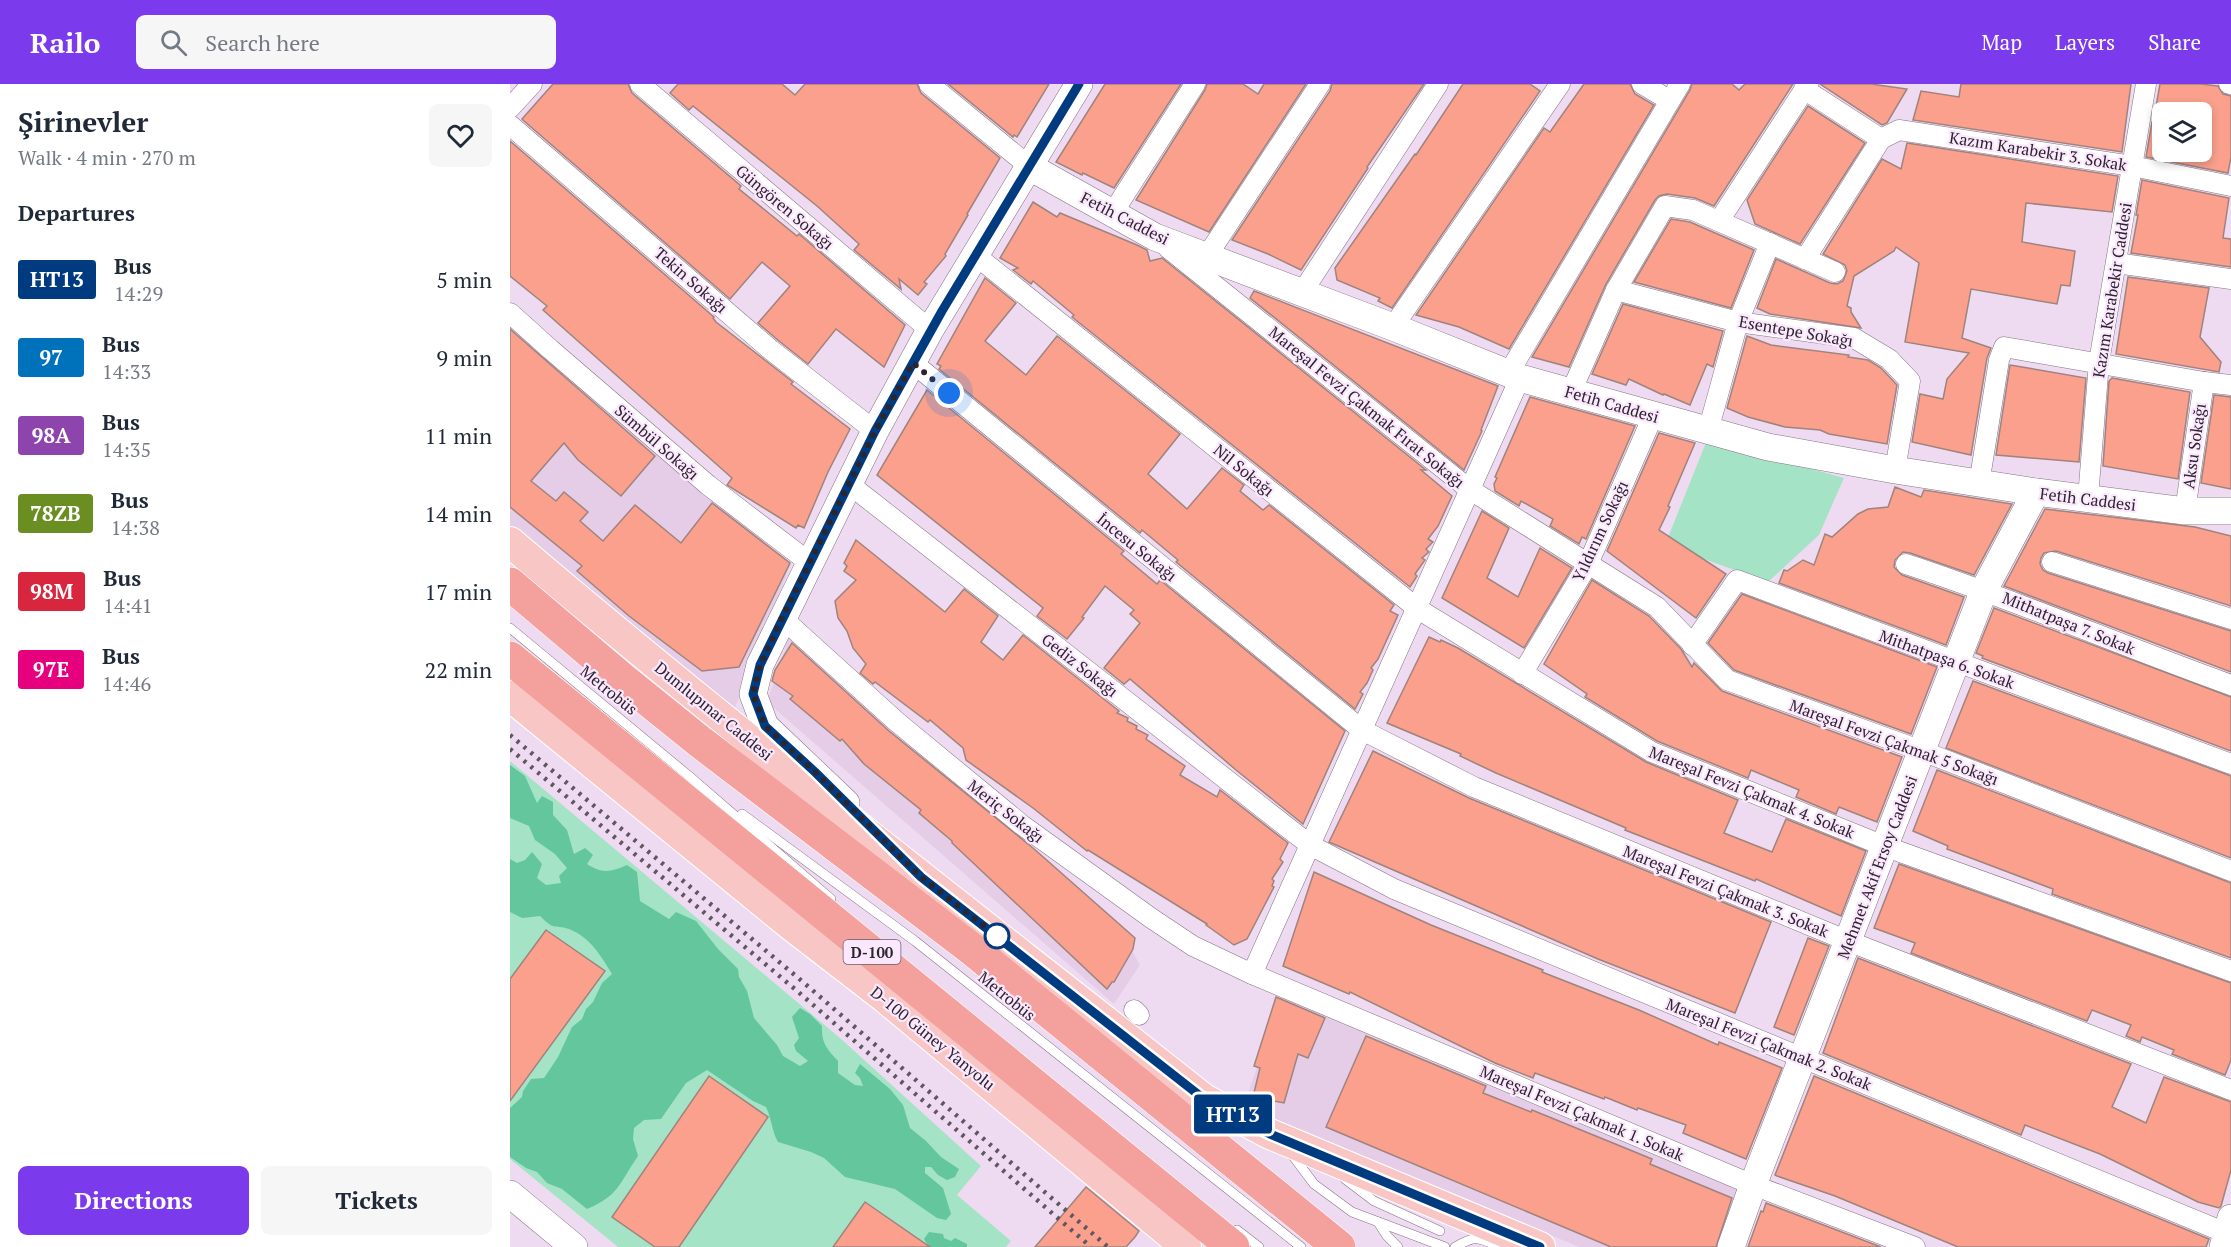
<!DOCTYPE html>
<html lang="en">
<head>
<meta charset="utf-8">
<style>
  body { margin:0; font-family:"PT Serif",serif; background:#f6f6f7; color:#1f2937; height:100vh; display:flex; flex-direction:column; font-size:22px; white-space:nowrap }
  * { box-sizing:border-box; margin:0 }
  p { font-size:20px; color:#747a83 }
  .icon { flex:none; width:33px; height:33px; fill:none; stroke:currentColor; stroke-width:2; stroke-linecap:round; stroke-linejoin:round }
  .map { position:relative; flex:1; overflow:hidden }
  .details { display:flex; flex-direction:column; background:#fff; width:510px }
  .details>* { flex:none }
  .badge { padding:0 12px; border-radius:4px; font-size:21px; line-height:39px }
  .tools { position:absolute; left:1642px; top:18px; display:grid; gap:12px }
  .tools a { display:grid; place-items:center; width:60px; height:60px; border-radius:9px; background:#fff; box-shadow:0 3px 9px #0003; font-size:30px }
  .you { position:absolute; width:30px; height:30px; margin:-15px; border:4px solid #fff; border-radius:50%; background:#1a73e8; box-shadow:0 0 0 9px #1a73e833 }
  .map>.badge { position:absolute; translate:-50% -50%; box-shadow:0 0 0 3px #fff }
  h2 { padding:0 18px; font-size:22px; line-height:54px }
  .round { display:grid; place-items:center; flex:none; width:63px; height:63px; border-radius:9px; background:#f6f6f7 }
  .summary { display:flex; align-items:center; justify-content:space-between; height:102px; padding:0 18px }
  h1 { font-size:28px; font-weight:700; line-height:45px }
  .primary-button { display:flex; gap:12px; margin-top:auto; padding:12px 18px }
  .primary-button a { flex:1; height:69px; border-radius:9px; background:#7c3aed; color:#fff; font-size:24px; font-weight:700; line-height:69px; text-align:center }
  .primary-button a+a { background:#f6f6f7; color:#1f2937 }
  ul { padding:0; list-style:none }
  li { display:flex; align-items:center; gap:18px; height:78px; padding:0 18px }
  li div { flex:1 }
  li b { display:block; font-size:22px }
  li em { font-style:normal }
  li .badge { min-width:66px; font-weight:700; text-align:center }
  header { display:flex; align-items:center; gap:36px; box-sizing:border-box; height:84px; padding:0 30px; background:#7c3aed; color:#fff }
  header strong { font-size:28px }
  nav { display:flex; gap:33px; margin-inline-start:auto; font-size:21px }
  .search { width:420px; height:54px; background:#f6f6f7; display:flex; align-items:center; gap:15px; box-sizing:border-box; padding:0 21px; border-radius:9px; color:#747a83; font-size:22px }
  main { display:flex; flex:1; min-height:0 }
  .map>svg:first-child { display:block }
  .built { fill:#e5cde8 }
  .green { fill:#a5e3c6 }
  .forest { fill:#63c69d }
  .building { fill:#faa08d; stroke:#9f837d; stroke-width:1.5 }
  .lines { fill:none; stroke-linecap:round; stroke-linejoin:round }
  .lane-casing { stroke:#857386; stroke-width:10 }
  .street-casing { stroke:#857386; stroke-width:21 }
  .secondary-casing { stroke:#857386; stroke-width:28 }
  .primary-casing { stroke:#fff; stroke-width:32 }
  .highway-casing { stroke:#fff; stroke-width:34 }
  .lane { stroke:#fff; stroke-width:9 }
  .street { stroke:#fff; stroke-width:20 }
  .secondary { stroke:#fff; stroke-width:27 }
  .primary { stroke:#f8c7c5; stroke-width:30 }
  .highway { stroke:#f4a19e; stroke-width:33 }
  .rail { stroke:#605661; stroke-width:4.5; stroke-dasharray:3 6; stroke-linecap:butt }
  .line-casing { stroke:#fff; stroke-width:14 }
  .line { stroke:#003b80; stroke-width:9 }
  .walk { stroke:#2c252d; stroke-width:6; stroke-dasharray:0 10.8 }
  .stop-dot { fill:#fff; stroke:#003b80; stroke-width:3 }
  .labels { text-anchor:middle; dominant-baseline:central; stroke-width:4.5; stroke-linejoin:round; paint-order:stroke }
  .shield { fill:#fce8fe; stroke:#6a606c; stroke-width:1.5 }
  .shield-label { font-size:15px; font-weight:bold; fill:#2c252d }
  .street-label { font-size:16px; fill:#2c252d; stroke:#fce8fe }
</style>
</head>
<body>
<header>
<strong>Railo</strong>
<div class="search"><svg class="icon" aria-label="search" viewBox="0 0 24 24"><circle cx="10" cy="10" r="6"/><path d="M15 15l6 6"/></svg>Search here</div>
<nav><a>Map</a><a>Layers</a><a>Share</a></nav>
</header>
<main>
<section class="details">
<div class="summary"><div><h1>Şirinevler</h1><p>Walk · 4 min · 270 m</p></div><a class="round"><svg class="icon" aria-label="heart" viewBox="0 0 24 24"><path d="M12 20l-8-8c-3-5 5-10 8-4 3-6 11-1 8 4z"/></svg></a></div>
<h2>Departures</h2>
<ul>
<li><span class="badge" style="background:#003b80;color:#fff">HT13</span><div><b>Bus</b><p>14:29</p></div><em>5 min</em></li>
<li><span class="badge" style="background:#0072bc;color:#fff">97</span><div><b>Bus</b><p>14:33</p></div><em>9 min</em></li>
<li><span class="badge" style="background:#8e44ad;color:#fff">98A</span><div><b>Bus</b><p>14:35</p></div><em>11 min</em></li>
<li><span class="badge" style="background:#6b8e23;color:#fff">78ZB</span><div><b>Bus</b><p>14:38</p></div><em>14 min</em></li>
<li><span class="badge" style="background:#d7263d;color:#fff">98M</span><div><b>Bus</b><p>14:41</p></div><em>17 min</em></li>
<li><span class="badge" style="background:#e6007e;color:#fff">97E</span><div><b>Bus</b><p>14:46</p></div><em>22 min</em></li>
</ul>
<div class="primary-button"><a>Directions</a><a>Tickets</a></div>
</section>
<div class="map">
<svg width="1721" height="1163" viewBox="0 0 1721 1163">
  <rect width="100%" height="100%" fill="#efdbf1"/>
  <g class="built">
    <polygon points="0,240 111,339 281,480 224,626 125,547 0,442"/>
    <polygon points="283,540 609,844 630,881 604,920 257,618"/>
    <polygon points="772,913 1231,1105 1211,1163 1069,1163 733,1023"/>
  </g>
  <g class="green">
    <polygon points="1197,356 1334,394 1309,451 1258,498 1155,461"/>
    <polygon points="0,677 330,954 471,1082 447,1111 501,1157 496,1163 108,1163 0,1075"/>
  </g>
  <g class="forest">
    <path d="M0,681L15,692L27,719L32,712L43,718V731L57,746L64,770L75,764L83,771L77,780C92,790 101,788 117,781L127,788L130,817L159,835L166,828L186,837L208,865L228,885L229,893L237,907L244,934L267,961L273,972L290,982L298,977L286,967L284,961L289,954L282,933L290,924L300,930L312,942C311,959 317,965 328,977V989L345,1001L353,1002L350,994L345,989L350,980L380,1005L393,1021L400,1044L416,1057L431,1073L449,1085L445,1093L437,1096L428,1091L421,1083H415V1089L433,1104L441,1130L436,1136L427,1134L385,1105L335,1093L314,1074L301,1068L268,1058C262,1048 262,1035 256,1023L243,1017L197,986L176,999L151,1035L134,1036L124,1044L123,1055L128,1072C109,1099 110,1111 77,1125L52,1105L37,1099L27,1088L16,1084L0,1073V1024L12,1013L13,1007L21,995L34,994L48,973L62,943L72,935L76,925L83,918L92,899L102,890C91,872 80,853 59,845C43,840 45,847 30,832L12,834L0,828V775L7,779L15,776L22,768L32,780L27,794L36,801L51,799L49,792L57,784L45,770L25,756L19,742L0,734Z"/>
    <polygon points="419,1148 433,1150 434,1154 441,1157 445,1154 457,1160 457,1163 415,1163 417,1160 414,1155"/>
  </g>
  <g class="building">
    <polygon points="43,0 118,0 122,9 231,102 229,105 287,152 289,150 395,241 374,283 326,245 298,280 269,257 248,239 280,202 252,178 220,215 14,37 12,35"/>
    <polygon points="168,0 272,0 285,11 295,0 407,0 411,9 490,74 457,130 458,131 435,170 436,172 414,198 417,200 408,211 389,195 391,205 344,166 349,160 307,122 183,22 179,26 160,9"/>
    <polygon points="438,0 539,0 507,53 504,51 503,53"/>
    <polygon points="595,0 671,0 604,104 573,89 572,91 546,78"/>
    <polygon points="697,0 733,0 748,10 754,0 796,0 699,148 626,116 695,6"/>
    <polygon points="822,0 914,0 857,83 858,84 791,186 758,170 722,156 820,7"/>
    <polygon points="953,0 1020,0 1030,7 882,224 868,217 870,214 827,196 825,184 905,70 906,71"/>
    <polygon points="1074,0 1120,0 1125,10 1144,21 999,265 949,243 906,231 1034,44 1040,48"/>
    <polygon points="1182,0 1222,0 1229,6 1235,0 1283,0 1204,122 1185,114 1157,110 1149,112 1145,116 1096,200 1059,283 1022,273 1180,6"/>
    <polygon points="1310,0 1361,0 1397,5 1377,39 1372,41"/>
    <polygon points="1451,0 1621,0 1612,68 1403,36 1411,7 1449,13"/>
    <polygon points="1650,0 1691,0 1708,2 1713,10 1721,12 1721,73 1718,89 1636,73 1642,38 1653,40 1653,68 1692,68 1692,28 1645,28"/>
    <polygon points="1298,22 1355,59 1290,160 1245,140 1237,116"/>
    <polygon points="0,57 204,233 203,234 206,238 283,298 281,300 340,345 318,388 294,444 288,441 286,444 217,401 222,394 33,226 37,222 0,192"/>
    <polygon points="1397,59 1608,92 1602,128 1516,119 1512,158 1565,167 1560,202 1551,201 1547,220 1461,205 1452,254 1481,264 1477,274 1461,371 1402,358 1410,310 1433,315 1437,295 1459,269 1395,258 1409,179 1386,163 1384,167 1344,192 1337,222 1341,224 1341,228 1351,244 1260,230 1247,224 1266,175 1320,199 1327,200 1333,197 1337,187 1335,181 1313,170 1372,75 1391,85"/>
    <polygon points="1632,96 1719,114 1713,154 1721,155 1721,183 1621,169 1628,131 1626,131"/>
    <polygon points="523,118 547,133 550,129 627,161 637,166 640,177 652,174 916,386 911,386 942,412 928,442 918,455 923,458 916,465 919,468 912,474 915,476 905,490 907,492 900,503 562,233 564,231 523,197 521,200 503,186 508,184 490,174"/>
    <polygon points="1161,135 1180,138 1244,166 1221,224 1124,198"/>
    <polygon points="1618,193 1699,204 1690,253 1711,278 1709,288 1606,270"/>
    <polygon points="475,194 506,219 475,257 516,291 547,252 670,350 638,390 677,425 712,384 734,401 730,407 753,426 759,421 884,521 880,527 888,531 868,575 861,584 863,586 857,599 850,608 853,610 845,625 666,478 668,476 632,446 630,449 429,285 431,282 427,280"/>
    <polygon points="744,207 988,302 971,346 972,347 954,386 740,214"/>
    <polygon points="1113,220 1213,247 1203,283 1197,280 1180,321 1154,310 1153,311 1119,295 1116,301 1082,290"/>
    <polygon points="0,245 145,372 111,412 68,376 54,359 21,397 46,417 54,408 78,428 70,437 93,457 125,421 171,459 202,419 280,479 229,583 192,587 119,532 67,487 72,482 0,423"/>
    <polygon points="1237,252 1261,261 1339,271 1338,273 1358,276 1371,284 1387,301 1377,360 1319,350 1310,346 1275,343 1238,333 1217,324"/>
    <polygon points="1500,281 1576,294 1569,378 1486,371"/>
    <polygon points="1602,294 1680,308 1668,395 1593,382 1599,297"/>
    <polygon points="417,306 614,467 611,470 647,500 650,496 835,647 793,740 726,686 620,595 614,600 594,584 630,539 620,530 624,526 595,502 572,533 574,534 557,555 527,532 533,524 367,391"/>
    <polygon points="1704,311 1721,313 1721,405 1691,399"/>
    <polygon points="1020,313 1125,342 1076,455 1072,453 1069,460 1040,442 1043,435 1011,417 1009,422 985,407 984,400 987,394 985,393"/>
    <polygon points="1149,349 1185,359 1158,422 1160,423 1149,446 1216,490 1186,534 1097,467"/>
    <polygon points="1385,403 1411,413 1414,406 1502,420 1464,491 1400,469 1393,468 1385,476 1384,483 1392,491 1454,513 1436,561 1269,499 1274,486 1277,487 1293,476 1304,481 1315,450 1322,453 1348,430 1358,425 1378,423"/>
    <polygon points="1535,425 1685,443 1721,452 1721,522 1546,467 1534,469 1531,474 1530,480 1533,486 1538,489 1721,547 1721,588 1494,502"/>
    <polygon points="972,427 999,444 977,494 1008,513 1030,464 1062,484 1014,564 932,514"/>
    <polygon points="346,456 435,528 454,505 488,532 471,558 493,576 513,551 609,627 607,629 618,634 617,637 627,642 626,645 638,651 636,655 675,682 670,691 707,713 710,706 778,759 770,775 773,778 762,795 764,797 762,802 764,803 737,855 724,861 696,841 697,840 578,766 577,767 523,724 456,676 453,664 420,636 418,638 365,598 363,600 350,589 356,580 343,564 337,547 328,534 325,517 346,496 334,487 337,482 334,479"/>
    <polygon points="1082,496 1139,532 1171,565 1182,583 1184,579 1212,607 1392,673 1367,738 1329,723 1326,730 1286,713 1289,706 1241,686 1238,694 1147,657 1075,613 1077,610 1034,580"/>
    <polygon points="1232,510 1427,583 1401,650 1224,586 1198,559"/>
    <polygon points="1484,524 1721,613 1721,667 1472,574 1473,572 1466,569"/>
    <polygon points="919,553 930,558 931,556 948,564 1136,678 1228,716 1214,749 1262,768 1276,735 1356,767 1331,832 1246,795 1245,797 1115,746 1116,744 986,689 950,672 951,670 877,639"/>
    <polygon points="282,559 379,647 523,764 625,854 623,865 604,898 602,898 597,905 442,759 442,757 409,729 411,726 354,680 332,655 330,657 280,615 283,612 262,597 265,586"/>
    <polygon points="1463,597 1721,692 1721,774 1436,664"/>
    <polygon points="863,667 959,714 1261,838 1225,929 1088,875 819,758"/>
    <polygon points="1427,686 1721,799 1721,874 1542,810 1543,805 1437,765 1438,762 1403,747"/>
    <polygon points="1389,780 1721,899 1721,976 1715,991 1662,970 1664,966 1632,953 1630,958 1616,952 1621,941 1582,926 1577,937 1401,869 1405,859 1364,844"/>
    <polygon points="804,788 921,841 1033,886 1032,888 1129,926 1208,961 1209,958 1272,984 1236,1075 1173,1049 1176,1041 1128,1024 1127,1026 1095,1013 1094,1015 1025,989 1023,994 985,979 840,908 839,910 773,882"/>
    <polygon points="36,846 95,887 0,1017 0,895"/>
    <polygon points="1298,854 1319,862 1284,951 1264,943"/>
    <polygon points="1348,874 1621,980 1602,1023 1636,1039 1654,993 1721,1018 1721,1086 1711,1122 1709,1124 1688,1118 1590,1070 1515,1041 1511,1051 1313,969"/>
    <polygon points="766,913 815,934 798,974 788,970 774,1019 743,1013 750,984 744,982"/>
    <polygon points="856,952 976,1002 973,1009 1021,1028 1022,1026 1142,1075 1140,1080 1222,1114 1206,1163 1101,1163 816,1043"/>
    <polygon points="199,992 258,1033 169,1163 145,1163 102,1133"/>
    <polygon points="1304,992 1699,1155 1696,1163 1448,1163 1325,1112 1267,1092 1265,1091"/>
    <polygon points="576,1103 629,1147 625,1153 616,1163 525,1163"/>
    <polygon points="355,1118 420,1163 323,1163"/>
    <polygon points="1256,1119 1371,1163 1238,1163 1251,1127 1253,1128"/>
  </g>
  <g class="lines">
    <defs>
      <g id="lane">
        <polyline points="0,544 179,692 321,815"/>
        <polyline points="232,730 405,857 791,1163"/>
        <polyline points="780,1068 804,1100 842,1128 935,1163"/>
        <polyline points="835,1095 864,1117 930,1147"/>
        <polyline points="868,1138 877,1152 888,1163"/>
        <polyline points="727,1146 749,1163"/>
        <path d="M945,1163C967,1150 968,1154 990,1163"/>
      </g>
      <g id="street">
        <polyline points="130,0 420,246"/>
        <polyline points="419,0 520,83"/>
        <polyline points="1132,0 1159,16"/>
        <polyline points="1719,0 1721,0"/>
        <polyline points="1294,5 1371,55 1295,175"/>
        <polyline points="0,24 22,0"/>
        <polyline points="0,41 261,266 365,347"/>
        <polyline points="1371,55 1389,46 1622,82 1721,102"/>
        <polyline points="602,130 685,0"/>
        <polyline points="1209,137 1298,0"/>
        <polyline points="658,164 959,405 1147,523 1217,596 1412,667 1721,787"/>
        <polyline points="465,171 908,525 1142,668 1374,762 1721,887"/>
        <polyline points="697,172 810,0"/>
        <polyline points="1606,179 1721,195"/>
        <polyline points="1106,206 1228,238 1344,254 1379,275 1400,297 1385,386"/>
        <polyline points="791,210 928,0"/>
        <polyline points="0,229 40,265 198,401 300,479"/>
        <polyline points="883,243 1050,0"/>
        <polyline points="403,279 852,646 964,703 1338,857 1721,1006"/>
        <polyline points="998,290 1170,0"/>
        <polyline points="1061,308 1106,206 1155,122 1183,126 1325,188"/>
        <polyline points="1198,347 1228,238 1260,159"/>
        <polyline points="339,400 800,761 884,805 1721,1151"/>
        <polyline points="1469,400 1489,276 1494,263 1694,298 1721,301"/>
        <polyline points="1578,414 1589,278 1636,0"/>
        <polyline points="1675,427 1694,298"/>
        <polyline points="1542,478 1721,535"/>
        <path d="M1396,480C1506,516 1612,562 1721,601"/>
        <polyline points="272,534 387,638 512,741 641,834 683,862 742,890 1243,1101 1405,1163"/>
        <polyline points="1182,561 1227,496 1721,680"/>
        <polyline points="1012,590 1078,480 1143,332"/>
        <polyline points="742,890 1010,294"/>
        <polyline points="624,926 629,931"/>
      </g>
      <g id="secondary">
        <polyline points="520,83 645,153 883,243 1010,294 1258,363 1385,386 1526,408 1675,427 1721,427"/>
        <polyline points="336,719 255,642 243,610 250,581 365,347 420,246 569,0"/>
        <polyline points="0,1110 64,1163"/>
        <polyline points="1221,1163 1243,1101 1474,506 1526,408"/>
        <polyline points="1713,1163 1721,1134"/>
      </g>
      <g id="primary">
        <path d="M0,458C226,651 462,831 694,1015L760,1050L1030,1163"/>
        <polyline points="0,612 282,842 374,913 676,1163"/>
      </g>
      <g id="highway">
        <polyline points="0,500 112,595 189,657 463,866 829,1163"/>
        <polyline points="0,574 723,1163"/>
      </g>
    </defs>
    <use href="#lane" class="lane-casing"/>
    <use href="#street" class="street-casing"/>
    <use href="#secondary" class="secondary-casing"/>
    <use href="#primary" class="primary-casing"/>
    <use href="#highway" class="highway-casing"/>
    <use href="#lane" class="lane"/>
    <use href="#street" class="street"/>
    <use href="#secondary" class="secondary"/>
    <use href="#primary" class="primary"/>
    <use href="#highway" class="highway"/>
    <g class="rail">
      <polyline points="0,651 293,898 598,1163"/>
      <polyline points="0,665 286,906 581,1163"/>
    </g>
  </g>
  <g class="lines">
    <defs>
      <polyline id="line" points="569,0 432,227 365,347 250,581 243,610 255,642 305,688 411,793 694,1015 760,1050 1030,1163"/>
    </defs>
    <use href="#line" class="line-casing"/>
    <use href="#line" class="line"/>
    <polyline class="walk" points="439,309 403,279 365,347 272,534 250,581 243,610 255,642 305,688 411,793 487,852"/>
  </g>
  <circle class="stop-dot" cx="487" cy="852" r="12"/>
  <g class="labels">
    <rect class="shield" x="333.5" y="856" width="57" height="24" rx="4.5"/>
    <g class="shield-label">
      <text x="362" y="868">D-100</text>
    </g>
    <g class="street-label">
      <text transform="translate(1528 67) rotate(9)">Kazım Karabekir 3. Sokak</text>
      <text transform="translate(275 123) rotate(40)">Güngören Sokağı</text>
      <text transform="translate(615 134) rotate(27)">Fetih Caddesi</text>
      <text transform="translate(181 196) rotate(41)">Tekin Sokağı</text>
      <text transform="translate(1602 206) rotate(-81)">Kazım Karabekir Caddesi</text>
      <text transform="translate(1286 247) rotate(10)">Esentepe Sokağı</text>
      <text transform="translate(1102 320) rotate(16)">Fetih Caddesi</text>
      <text transform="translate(857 323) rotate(39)">Mareşal Fevzi Çakmak Fırat Sokağı</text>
      <text transform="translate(147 358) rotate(41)">Sümbül Sokağı</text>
      <text transform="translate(1684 362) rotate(-82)">Aksu Sokağı</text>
      <text transform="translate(734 386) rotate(39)">Nil Sokağı</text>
      <text transform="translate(1578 415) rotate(7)">Fetih Caddesi</text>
      <text transform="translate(1090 447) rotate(-65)">Yıldırım Sokağı</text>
      <text transform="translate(627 463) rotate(39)">İncesu Sokağı</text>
      <text transform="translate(1559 539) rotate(22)">Mithatpaşa 7. Sokak</text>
      <text transform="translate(1437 575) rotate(20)">Mithatpaşa 6. Sokak</text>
      <text transform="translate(570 581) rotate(38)">Gediz Sokağı</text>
      <text transform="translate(99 606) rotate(39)">Metrobüs</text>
      <text transform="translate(204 627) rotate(39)">Dumlupınar Caddesi</text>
      <text transform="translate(1384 658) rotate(20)">Mareşal Fevzi Çakmak 5 Sokağı</text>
      <text transform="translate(1242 708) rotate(22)">Mareşal Fevzi Çakmak 4. Sokak</text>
      <text transform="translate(496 727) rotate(38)">Meriç Sokağı</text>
      <text transform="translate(1367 783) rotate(-69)">Mehmet Akif Ersoy Caddesi</text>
      <text transform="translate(1216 807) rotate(22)">Mareşal Fevzi Çakmak 3. Sokak</text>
      <text transform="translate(497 912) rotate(39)">Metrobüs</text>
      <text transform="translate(423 954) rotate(39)">D-100 Güney Yanyolu</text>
      <text transform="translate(1259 960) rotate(22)">Mareşal Fevzi Çakmak 2. Sokak</text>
      <text transform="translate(1072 1029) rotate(23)">Mareşal Fevzi Çakmak 1. Sokak</text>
    </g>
  </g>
</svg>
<div class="tools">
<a><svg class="icon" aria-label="layers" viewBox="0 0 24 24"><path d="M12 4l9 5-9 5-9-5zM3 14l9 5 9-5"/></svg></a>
</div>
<div class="you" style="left:439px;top:309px"></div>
<b class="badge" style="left:723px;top:1030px;background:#003b80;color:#fff">HT13</b>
</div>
</main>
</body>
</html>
